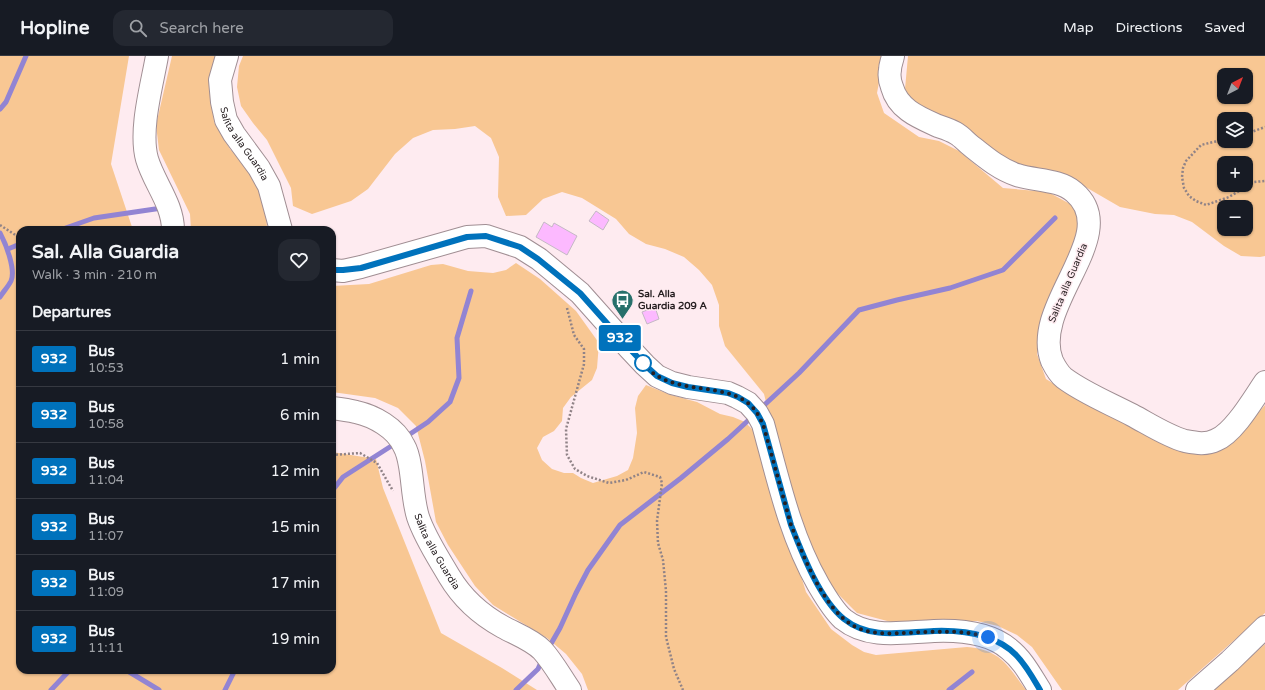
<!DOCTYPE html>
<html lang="en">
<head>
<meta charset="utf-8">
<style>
  body { margin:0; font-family:"Varela Round",sans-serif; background:#242831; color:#f1f3f6; height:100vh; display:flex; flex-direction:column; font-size:15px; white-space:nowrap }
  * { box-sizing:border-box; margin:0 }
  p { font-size:13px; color:#9ea1a6 }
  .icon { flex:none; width:22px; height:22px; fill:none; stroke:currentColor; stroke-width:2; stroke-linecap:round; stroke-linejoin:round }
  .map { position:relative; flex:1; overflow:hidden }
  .panel { position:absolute; left:16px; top:170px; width:320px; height:448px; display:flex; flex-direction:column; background:#171b24; border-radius:12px; box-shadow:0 1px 3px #0004 }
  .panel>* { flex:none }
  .badge { padding:0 8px; border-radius:3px; font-size:14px; line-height:26px }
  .needle { width:26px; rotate:42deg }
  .controls { position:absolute; left:1217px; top:12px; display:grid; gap:8px }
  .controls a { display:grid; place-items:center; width:36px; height:36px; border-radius:8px; background:#171b24; box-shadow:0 1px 3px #0004; font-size:20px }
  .you { position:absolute; width:20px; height:20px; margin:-10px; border:3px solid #fff; border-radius:50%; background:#1a73e8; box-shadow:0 0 0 6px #1a73e833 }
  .map>.badge { position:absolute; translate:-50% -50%; box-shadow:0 0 0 2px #fff }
  h2 { padding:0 16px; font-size:15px; line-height:36px }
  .round { display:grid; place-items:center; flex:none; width:42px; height:42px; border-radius:12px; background:#242831 }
  .head { display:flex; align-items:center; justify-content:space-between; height:68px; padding:0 16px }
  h1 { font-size:19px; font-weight:700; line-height:30px }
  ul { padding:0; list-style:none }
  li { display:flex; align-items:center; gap:12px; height:56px; padding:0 16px; border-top:1px solid #363941 }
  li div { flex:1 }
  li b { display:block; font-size:15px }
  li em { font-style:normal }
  li .badge { min-width:44px; font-weight:700; text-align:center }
  header { display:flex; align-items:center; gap:24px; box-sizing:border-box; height:56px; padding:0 20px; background:#171b24; border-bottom:1px solid #363941 }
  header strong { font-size:19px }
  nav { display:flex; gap:22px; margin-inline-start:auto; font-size:14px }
  .search { width:280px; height:36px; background:#242831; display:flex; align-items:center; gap:10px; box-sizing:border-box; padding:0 14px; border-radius:12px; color:#9ea1a6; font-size:15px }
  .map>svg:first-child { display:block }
  .green { fill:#f8c793; fill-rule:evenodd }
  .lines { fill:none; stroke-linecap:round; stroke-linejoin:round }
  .stream { stroke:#9284d3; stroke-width:5 }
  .building { fill:#fcb9ff; stroke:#c5b9c5 }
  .secondary-casing { stroke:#a08e93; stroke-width:24 }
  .path { stroke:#908387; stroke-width:2.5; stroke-dasharray:2 2; stroke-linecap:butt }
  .secondary { stroke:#fff; stroke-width:22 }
  .line-casing { stroke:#fff; stroke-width:9 }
  .line { stroke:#0072bc; stroke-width:6 }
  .walk { stroke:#261f21; stroke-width:4; stroke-dasharray:0 7.2 }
  .stop-dot { fill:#fff; stroke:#0072bc; stroke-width:2 }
  .labels { text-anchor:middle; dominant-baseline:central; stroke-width:3; stroke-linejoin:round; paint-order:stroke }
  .street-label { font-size:10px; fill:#261f21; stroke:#feebf0 }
  .poi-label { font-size:10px; font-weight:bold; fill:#261f21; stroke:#feebf0; text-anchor:start }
</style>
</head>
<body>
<header>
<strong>Hopline</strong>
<div class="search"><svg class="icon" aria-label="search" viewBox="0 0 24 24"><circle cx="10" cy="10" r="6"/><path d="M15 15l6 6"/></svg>Search here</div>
<nav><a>Map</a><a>Directions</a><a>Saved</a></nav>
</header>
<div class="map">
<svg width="1265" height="634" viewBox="0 0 1265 634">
  <rect width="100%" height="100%" fill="#feebf0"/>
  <g class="green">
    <polygon points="0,0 129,0 111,108 133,174 20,174 20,614 332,614 332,396 376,403 383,432 441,577 502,612 537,634 0,634"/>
    <polygon points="172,0 221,0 212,34 214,66 230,93 257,123 266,147 267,174 191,174 190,158 159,94 156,69"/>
    <polygon points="243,0 884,0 877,37 884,57 919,81 939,85 959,95 1003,132 1048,136 1072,149 1079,165 1071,197 1044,269 1037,298 1046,323 1075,341 1191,398 1212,396 1232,388 1265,349 1265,557 1178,634 1062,634 1032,591 1017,579 998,570 977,565 891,566 857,557 826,526 799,478 764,338 725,290 719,270 719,249 712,229 699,214 684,201 665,193 646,188 629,178 616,163 582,142 562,136 543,143 526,159 506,160 498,141 499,101 491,82 475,70 455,73 433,74 413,82 395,98 368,133 351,145 312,158 293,150 291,132 267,84 253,67 241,50 237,31 239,10"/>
    <path d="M908,0H1265V200L1260,201L1241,200L1224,190L1192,166L1174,159L1155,158L1120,151L1070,122L1016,111L915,50L905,33ZM1224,19H1246V41H1224ZM1224,63H1246V85H1224ZM1224,107H1246V129H1224ZM1224,151H1246V173H1224Z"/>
    <path d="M516,207L540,223L576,255L599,287L597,312L592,324L571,341L563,352L562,365L554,375L543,381L537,392L542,404L552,413L564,417H573L581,422L593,427L617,420L628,414L633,402L637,377L635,352L638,340L646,329L671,339L697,346L720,358L733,361L745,366L754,375L760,387L806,536L831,573L852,589L864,596L876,599L967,591C1001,594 1007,609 1026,634H588L582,618L566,598L547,582L493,549L475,530L448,489L436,466L425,405L416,370L398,352L375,342L332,336V230L369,228L431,209L443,208L468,215L493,217L506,214Z"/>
    <polygon points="1265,588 1265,634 1213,634"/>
  </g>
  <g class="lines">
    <g class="stream">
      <polyline points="0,53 6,46 26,0"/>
      <polyline points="60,174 94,162 162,152"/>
      <path d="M0,177C6,188 16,214 11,225C8,231 3,236 0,241"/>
      <polyline points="8,193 20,188"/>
      <polyline points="760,353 799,317 859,254 897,244 950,232 1003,214 1055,162"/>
      <polyline points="404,382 428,366 450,346 459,322 457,282 471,235"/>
      <polyline points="332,435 343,421 396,387"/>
      <polyline points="548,593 560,572 576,537 588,514 620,469 681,422 728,383 753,360"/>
      <polyline points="126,614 159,634"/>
      <polyline points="51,634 69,615 72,614"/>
      <polyline points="225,634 235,614"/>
      <polyline points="516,634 538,613 542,604"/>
      <polyline points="949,634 972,616"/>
    </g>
  </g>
  <g class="building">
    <polygon points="596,155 609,164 603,174 589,165"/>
    <polygon points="544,166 552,171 554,167 577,180 567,199 536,181"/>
    <polygon points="655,251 659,263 647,268 642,256"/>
  </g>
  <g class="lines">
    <defs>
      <g id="secondary">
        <path d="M157,0C152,29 139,74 147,103C154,127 173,148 173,174"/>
        <path id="s1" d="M227,0L220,24L222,46L226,64L234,78L259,112L269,130L281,174"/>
        <path d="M893,0C892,5 890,9 890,14C889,19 890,26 892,31C898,53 918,61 938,70C944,72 951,74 957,78C962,81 966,86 970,89C985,101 999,113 1017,119C1035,125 1059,123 1074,136C1124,178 1030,249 1052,305C1055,311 1059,318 1064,322C1084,337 1109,347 1132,359C1149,368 1167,380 1185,385C1196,387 1206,389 1216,384C1234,377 1254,342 1265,326"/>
        <path d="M332,214L343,215L361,211L467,181L486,180L520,191L539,203L580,237L629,292L645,309L657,320L672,327L688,331L728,337L737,341L748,347L757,357L763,368C778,423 790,479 818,528C825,540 833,554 843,563C869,584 904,576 934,575C959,574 989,576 1009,593C1023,604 1031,620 1040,634"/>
        <path id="s2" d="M332,352C340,353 348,354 356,356C374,360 396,372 404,390C407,395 409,404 410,410C413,427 413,445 418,461C425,482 438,501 449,520C462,542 481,559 503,571C516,578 532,584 542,594C553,606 561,621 570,634"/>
        <polyline points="1197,634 1230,605 1265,571"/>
      </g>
    </defs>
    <use href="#secondary" class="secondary-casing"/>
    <g class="path">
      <polyline points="1246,78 1265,71"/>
      <polyline points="1224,84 1213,86 1201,89 1186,105 1183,112 1182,121 1184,132 1189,140 1196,145 1206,149 1229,141 1254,126 1265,125"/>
      <polyline points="0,169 20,182"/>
      <polyline points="567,252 574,279 584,293 584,308 566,373 567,399 575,413 587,420 609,427 626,424 644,416 660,421 662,427 657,465 658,487 663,504 666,535 666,581 674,613 683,634"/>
      <polyline points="332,399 360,397 377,407 393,435"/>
    </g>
    <use href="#secondary" class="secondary"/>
  </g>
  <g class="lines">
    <defs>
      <path id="line" d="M332,214H343L361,212L467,181L486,180L520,191L538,203L580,237L629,292L645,309L657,320L672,327L688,331L728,337L738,341L748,347L757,357L763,368L791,469C802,497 820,544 844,563C870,584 904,576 934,575C963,574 995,578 1016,599C1026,609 1033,622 1040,634"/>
    </defs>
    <use href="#line" class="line-casing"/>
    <use href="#line" class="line"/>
    <path class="walk" d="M643,307C672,345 732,320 757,357C759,360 761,365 763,368L791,469C804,501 822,550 852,569C867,578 887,578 903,577C932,576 960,573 988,581"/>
  </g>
  <defs>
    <symbol id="bus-pin" viewBox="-11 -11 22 30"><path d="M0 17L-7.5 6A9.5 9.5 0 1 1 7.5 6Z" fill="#27706b" stroke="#feebf0"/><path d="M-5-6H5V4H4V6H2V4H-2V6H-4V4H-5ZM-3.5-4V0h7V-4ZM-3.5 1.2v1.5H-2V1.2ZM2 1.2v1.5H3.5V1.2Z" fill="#fff"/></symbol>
  </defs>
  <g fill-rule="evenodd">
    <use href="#bus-pin" x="610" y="232" width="25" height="34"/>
  </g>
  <circle class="stop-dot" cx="643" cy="307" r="8"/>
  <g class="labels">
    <g class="street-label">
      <text stroke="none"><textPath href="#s1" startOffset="95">Salita alla Guardia</textPath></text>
      <text transform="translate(1068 227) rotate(-67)">Salita alla Guardia</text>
      <text stroke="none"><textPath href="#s2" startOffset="197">Salita alla Guardia</textPath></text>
    </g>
    <g class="poi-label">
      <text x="638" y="238">Sal. Alla<tspan x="638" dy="12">Guardia 209 A</tspan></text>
    </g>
  </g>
</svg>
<div class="controls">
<a><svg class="needle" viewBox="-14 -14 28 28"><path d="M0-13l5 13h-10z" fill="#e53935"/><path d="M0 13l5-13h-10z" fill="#9ea1a6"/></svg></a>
<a><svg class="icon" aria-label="layers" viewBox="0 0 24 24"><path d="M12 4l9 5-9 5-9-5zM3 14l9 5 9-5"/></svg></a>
<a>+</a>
<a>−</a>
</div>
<div class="you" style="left:988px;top:581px"></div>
<b class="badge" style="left:620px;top:282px;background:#0072bc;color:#fff">932</b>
<section class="panel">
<div class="head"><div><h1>Sal. Alla Guardia</h1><p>Walk · 3 min · 210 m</p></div><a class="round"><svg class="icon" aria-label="heart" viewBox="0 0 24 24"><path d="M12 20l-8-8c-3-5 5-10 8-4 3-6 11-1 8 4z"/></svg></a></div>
<h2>Departures</h2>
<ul>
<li><span class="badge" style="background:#0072bc;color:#fff">932</span><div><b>Bus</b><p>10:53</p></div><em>1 min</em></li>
<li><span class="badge" style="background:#0072bc;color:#fff">932</span><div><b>Bus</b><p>10:58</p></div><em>6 min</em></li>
<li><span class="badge" style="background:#0072bc;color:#fff">932</span><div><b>Bus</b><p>11:04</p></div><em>12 min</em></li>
<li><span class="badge" style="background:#0072bc;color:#fff">932</span><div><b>Bus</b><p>11:07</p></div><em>15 min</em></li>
<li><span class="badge" style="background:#0072bc;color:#fff">932</span><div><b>Bus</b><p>11:09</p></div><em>17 min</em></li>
<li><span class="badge" style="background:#0072bc;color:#fff">932</span><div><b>Bus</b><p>11:11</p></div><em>19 min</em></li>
</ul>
</section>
</div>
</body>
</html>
